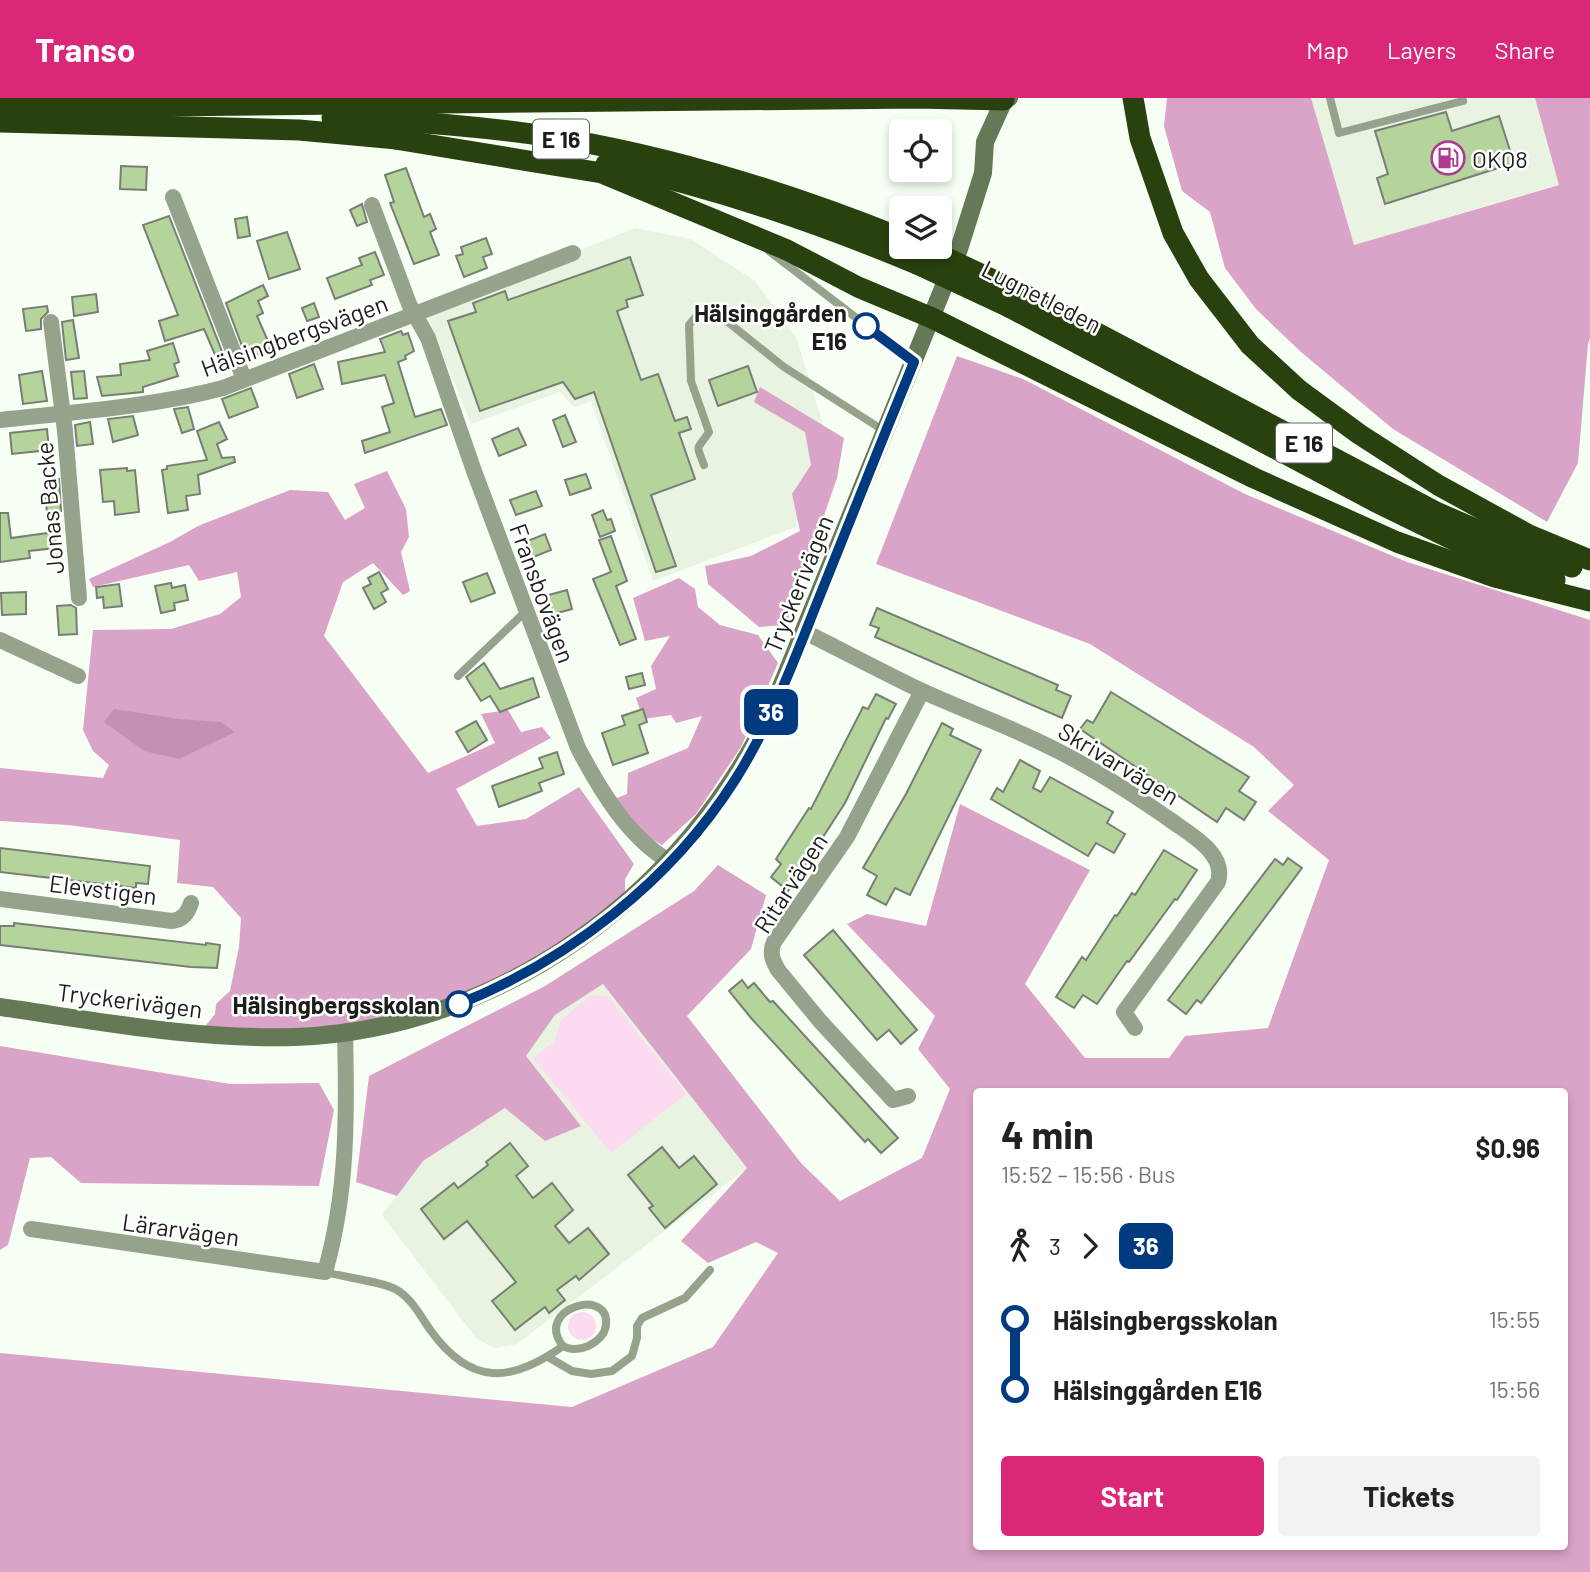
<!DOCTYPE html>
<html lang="en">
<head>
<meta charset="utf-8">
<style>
  body { margin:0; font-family:Barlow,sans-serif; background:#f2f2f2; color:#222; height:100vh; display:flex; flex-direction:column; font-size:26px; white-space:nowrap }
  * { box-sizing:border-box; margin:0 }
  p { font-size:23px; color:#767676 }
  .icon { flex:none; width:38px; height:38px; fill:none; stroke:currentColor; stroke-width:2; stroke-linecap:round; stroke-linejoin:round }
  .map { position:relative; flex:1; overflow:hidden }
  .details { position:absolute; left:973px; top:990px; width:595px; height:462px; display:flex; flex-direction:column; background:#fff; border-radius:7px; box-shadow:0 4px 10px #0003 }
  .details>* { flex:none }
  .badge { padding:0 14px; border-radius:10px; font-size:24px; line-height:46px }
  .fabs { position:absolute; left:889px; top:21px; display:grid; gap:14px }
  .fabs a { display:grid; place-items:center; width:63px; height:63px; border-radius:7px; background:#fff; box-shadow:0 4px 10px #0003; font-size:35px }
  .map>.badge { position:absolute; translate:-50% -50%; box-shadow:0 0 0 4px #fff }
  .legs { display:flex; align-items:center; gap:10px; height:77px; padding:0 28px; font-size:23px }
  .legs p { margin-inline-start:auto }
  .head { display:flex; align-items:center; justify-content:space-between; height:119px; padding:0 28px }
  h1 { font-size:38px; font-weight:700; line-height:52px }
  .action { display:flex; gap:14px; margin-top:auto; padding:14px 28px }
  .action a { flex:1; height:80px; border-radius:7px; background:#db2777; color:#fff; font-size:28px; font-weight:700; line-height:80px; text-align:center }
  .action a+a { background:#f2f2f2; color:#222 }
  ul { padding:0 28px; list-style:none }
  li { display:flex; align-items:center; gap:24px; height:70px; font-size:26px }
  li i { display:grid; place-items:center; width:10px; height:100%; margin:0 9px; background:currentColor }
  li i::after { content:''; width:18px; height:18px; margin:-9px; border:5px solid; border-radius:50%; background:#fff }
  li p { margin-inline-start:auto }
  li:first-child i { background:linear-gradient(#0000 50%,currentColor 0) }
  li:last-child i { background:linear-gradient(currentColor 50%,#0000 0) }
  header { display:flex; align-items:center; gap:42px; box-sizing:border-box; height:98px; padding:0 35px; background:#db2777; color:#fff }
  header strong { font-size:33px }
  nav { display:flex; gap:38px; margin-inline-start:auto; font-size:24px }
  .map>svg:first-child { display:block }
  .built { fill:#e9f3e1 }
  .green { fill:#fcdaf0 }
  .forest { fill:#daa3c8; fill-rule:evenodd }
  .water { fill:#c690b4 }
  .building { fill:#b5d49c; stroke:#797e75; stroke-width:2 }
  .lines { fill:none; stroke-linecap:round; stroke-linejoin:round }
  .lane { stroke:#96a38c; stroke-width:8 }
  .street { stroke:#96a38c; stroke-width:16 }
  .secondary { stroke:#667957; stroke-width:18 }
  .highway { stroke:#29410e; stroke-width:21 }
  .highway-bridge { stroke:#29410e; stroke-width:21 }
  .line-1-casing { stroke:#fff; stroke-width:16 }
  .line-1 { stroke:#003b80; stroke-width:10 }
  .stop-1-dot { fill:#fff; stroke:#003b80; stroke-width:3.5 }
  .labels { text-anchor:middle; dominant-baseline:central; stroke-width:5; stroke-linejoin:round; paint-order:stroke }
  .shield { fill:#fff; stroke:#60625f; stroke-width:2 }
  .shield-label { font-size:23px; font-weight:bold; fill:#1c1e1a }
  .poi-label { font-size:24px; fill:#1c1e1a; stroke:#fff; text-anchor:start }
  .street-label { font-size:24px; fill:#1c1e1a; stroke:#fff }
  .stop-label { font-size:24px; font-weight:bold; fill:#1c1e1a; stroke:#fff; text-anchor:end }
</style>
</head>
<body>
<header>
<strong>Transo</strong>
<nav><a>Map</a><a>Layers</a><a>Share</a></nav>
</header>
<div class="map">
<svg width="1590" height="1474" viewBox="0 0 1590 1474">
  <rect width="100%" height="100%" fill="#f7fef3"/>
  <g class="built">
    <polygon points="1311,0 1535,0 1560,86 1354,147"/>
    <polygon points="635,130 691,141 755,183 796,239 825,333 796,429 653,483 591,303 574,309 560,294 471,326 426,214"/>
    <polygon points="603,886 747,1070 517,1246 494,1250 476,1240 382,1117 423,1063 545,984 526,958 555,917"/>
  </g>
  <g class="green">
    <polygon points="591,897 608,898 686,996 611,1055 533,960 555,943 560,923"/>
    <circle cx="582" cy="1228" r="14"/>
  </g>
  <g class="forest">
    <polygon points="1167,0 1311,0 1354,147 1559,87 1535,0 1590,0 1590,240 1588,246 1578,365 1547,424 1393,331 1301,254 1256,211 1225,170 1210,114 1182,93 1164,28"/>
    <path d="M957,258L1023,281L1245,396L1407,464L1590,522V1474H0V1255L572,1309L713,1249L778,1155L756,1144L708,1165L681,1143L747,1070L603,886L555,917L526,958L581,1028L545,1043L505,1010L423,1063L397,1098L356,1084L369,978L545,888L694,793L718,767L766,797L751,851L687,918L801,1065L840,1103L922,1060L950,991L918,951L935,918L847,826L867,816L926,828L960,706L1090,772L1025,886L1085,960H1169L1185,938L1268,930L1329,762L1268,713L1294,687L1254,649L1090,546L876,466ZM976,994H1564V1449H976Z"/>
    <polygon points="760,289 844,340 837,380 786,527 759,529 708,486 705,468 751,458 800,433 792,396 811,367 805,334 754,304"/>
    <polygon points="387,373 406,411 409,439 401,454 410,493 403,497 373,465 343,484 324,538 428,675 495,645 481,616 508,612 521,634 542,629 551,640 456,691 477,728 526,721 579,689 634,766 625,781 625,793 592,829 530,865 462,898 351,927 297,932 203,931 215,916 216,906 230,893 239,849 241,820 213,789 177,785 180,742 68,727 0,723 0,670 103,680 109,667 93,653 83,632 93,532 171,531 220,516 241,499 237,474 199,483 189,467 93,489 89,481 170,444 198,428 290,392 328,394 345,422 365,410 354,386"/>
    <polygon points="679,480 695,491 698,509 720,527 758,537 778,565 741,649 696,716 662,747 641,735 612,702 627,696 628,675 688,650 702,618 676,625 671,617 643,621 636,600 656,591 651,568 670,538 645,543 633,500"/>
    <polygon points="0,948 230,986 319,985 334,1012 319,1088 81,1085 51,1059 30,1060 8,1147 0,1152"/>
  </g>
  <polygon class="water" points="114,611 178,621 221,624 235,634 179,661 144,653 104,624"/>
  <g class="building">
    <polygon points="1446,14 1452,33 1499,18 1514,65 1385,106 1377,80 1388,76 1375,33"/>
    <polygon points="121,68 147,69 146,92 120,91"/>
    <polygon points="406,70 424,119 430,116 436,131 430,134 439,157 414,166 390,105 394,104 385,77"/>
    <polygon points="362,106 367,124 357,128 350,112"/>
    <polygon points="169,118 223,256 216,259 204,231 165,243 159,223 178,217 143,127"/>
    <polygon points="247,119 250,138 238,140 235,121"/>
    <polygon points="287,134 300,171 269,181 257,143"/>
    <polygon points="486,140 492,156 483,159 487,170 464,179 456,158 463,156 461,149"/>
    <polygon points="375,154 384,177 370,182 372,187 335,201 327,180 362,167 359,160"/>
    <polygon points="630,159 643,197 626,202 628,209 617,213 641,282 658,276 675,323 687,319 691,331 679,335 695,381 651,397 676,468 656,474 594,294 575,301 563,284 480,313 448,223 476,214 473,205 505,193 508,202"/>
    <polygon points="263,187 268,198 258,203 263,215 257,218 271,250 251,259 245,247 242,248 226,205"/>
    <polygon points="96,196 98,214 74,218 72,199"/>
    <polygon points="314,205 319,219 307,223 302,210"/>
    <polygon points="47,208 48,214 41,221 41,231 26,233 23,211"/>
    <polygon points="73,222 79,260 66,262 62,224"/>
    <polygon points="401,233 403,237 408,235 414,253 405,258 406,261 398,264 415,319 441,311 447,327 365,355 362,343 390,334 382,309 394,305 385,277 342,286 338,264 385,254 380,241"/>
    <polygon points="173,245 179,264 174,266 178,278 143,289 143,294 102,298 97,279 121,277 120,266 150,262 147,253"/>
    <polygon points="314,266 323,291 297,300 289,276"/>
    <polygon points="748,268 757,294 718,308 709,282"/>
    <polygon points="42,273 47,303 23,306 19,277"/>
    <polygon points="84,273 87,300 74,301 71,274"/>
    <polygon points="251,290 258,309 229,320 222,301"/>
    <polygon points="188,309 194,331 182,335 174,311"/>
    <polygon points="565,317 576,344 563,349 553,322"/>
    <polygon points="133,318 138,337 113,344 108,321"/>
    <polygon points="90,324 93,346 77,348 75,327"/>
    <polygon points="219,324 227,341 217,346 222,360 234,359 235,364 198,377 200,396 186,398 188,412 168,415 162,372 167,371 167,368 207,362 197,333"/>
    <polygon points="518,330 526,347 499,358 492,341"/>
    <polygon points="47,331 49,352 12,356 10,335"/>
    <polygon points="127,370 127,373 135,372 139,414 115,417 114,403 103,404 100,372"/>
    <polygon points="586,376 591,390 570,397 565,382"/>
    <polygon points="59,381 61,413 47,414 44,383"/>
    <polygon points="536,393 542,408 516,417 510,402"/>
    <polygon points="603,412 607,422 611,421 615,433 600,439 592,417"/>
    <polygon points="0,415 8,415 11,440 55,434 56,450 29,453 30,460 0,464"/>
    <polygon points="545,436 551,452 531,460 525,444"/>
    <polygon points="611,438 627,483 616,488 636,541 620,547 593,481 611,474 599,442"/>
    <polygon points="379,474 388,491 381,495 386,504 374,511 363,490 371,486 368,480"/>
    <polygon points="487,475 495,495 471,504 463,484"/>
    <polygon points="171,485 172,490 185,487 188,502 174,505 175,512 161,515 155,488"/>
    <polygon points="119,486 122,508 104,510 103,499 97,500 96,489"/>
    <polygon points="567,492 572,511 550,517 545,498"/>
    <polygon points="26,494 26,516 2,517 1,495"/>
    <polygon points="71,507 76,510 77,536 59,537 57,508"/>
    <polygon points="877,510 1058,587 1056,592 1071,598 1062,620 875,539 879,530 870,527"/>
    <polygon points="484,565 500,591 533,580 539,599 500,614 490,598 481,603 466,579"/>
    <polygon points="642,575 645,587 629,591 626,579"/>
    <polygon points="1111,594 1249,679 1239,693 1256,704 1244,722 1226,710 1217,724 1080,631 1087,622 1093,625"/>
    <polygon points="876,596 896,606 888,621 886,620 845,705 788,793 771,779 781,766 776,761 809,710 811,711 863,609 868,611"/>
    <polygon points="643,611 647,624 639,627 648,655 613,667 602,635 625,627 622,618"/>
    <polygon points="476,623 487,642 468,654 456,634"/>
    <polygon points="942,625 953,631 950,637 981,652 910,797 895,790 886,807 867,797 877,778 863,770 906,696"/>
    <polygon points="557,654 564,676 539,685 542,693 499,709 492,688 543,670 539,660"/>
    <polygon points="1020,662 1040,673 1033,690 1041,694 1050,679 1113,714 1107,725 1125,736 1114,755 1096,745 1088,758 991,701 997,690 1003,694"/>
    <polygon points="0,750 150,768 148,786 136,785 136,790 0,774"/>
    <polygon points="1164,752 1197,772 1177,802 1175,801 1129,864 1127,863 1097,906 1083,897 1074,910 1056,899 1082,859 1086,862 1115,817 1117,818 1132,795 1135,797"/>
    <polygon points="1288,760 1302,770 1201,905 1197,902 1186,916 1168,902 1275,761 1283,767"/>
    <polygon points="14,825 206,847 206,845 220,847 217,870 191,869 0,847 0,828 14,828"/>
    <polygon points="833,832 917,932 901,946 889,932 877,942 804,857"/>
    <polygon points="742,882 748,890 754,885 770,904 773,903 898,1040 881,1055 868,1041 865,1044 751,920 729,893"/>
    <polygon points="510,1045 528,1068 516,1078 533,1100 552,1085 573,1112 555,1128 569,1145 588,1130 609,1156 579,1182 576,1178 557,1192 565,1202 549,1215 545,1209 515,1232 492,1203 516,1184 467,1123 444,1141 421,1111 454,1085 458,1090 488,1067 486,1064"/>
    <polygon points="662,1049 679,1070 694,1058 717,1086 665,1130 649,1110 653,1108 628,1077"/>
  </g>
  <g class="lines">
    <g class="lane">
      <polyline points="1330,0 1339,35 1463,3 1462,0"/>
      <polyline points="769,153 914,264"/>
      <path d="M704,367C695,344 697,353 709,334L691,283L689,227L698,216L710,215L719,217L784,269L886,334"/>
      <polyline points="458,578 526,513"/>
      <path d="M325,1174C342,1179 385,1184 397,1192C412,1201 421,1219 431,1233C471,1288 511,1285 563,1248C533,1211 610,1188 606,1227C604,1245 577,1257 563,1248"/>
      <polyline points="548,1259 572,1273 591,1276 612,1273 632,1258 637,1240 637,1228 642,1220 685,1200 710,1172"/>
    </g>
    <g class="street">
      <polyline points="173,99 244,281"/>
      <path d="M372,107L409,206L428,240L474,373L578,650C600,692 628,739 670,764"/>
      <polyline points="51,224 65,333 79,500"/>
      <path d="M0,322C74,314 151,309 223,290L573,155"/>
      <path d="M805,534C843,553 881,573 920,592C965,613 1012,629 1056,652C1096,672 1133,696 1169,721C1189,736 1227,755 1218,784L1124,914L1135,930"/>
      <polyline points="0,542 78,578"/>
      <path d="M0,801L172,823C182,822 188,815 191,805"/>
      <path d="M908,998L893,1002L820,923L778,872C773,863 769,855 774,844L847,739L922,593"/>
      <path d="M31,1131L325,1174C348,1094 347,1015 345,933"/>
    </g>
    <path class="secondary" d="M0,909C97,923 197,942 295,939C502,931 685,796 772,611L959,151L983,75L985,44L1004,2L1009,0"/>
    <g class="highway">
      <polyline points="1133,0 1140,40 1173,135 1199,181 1250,247 1299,292 1359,336 1438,387 1529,437 1590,462"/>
      <polyline points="0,7 79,9"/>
      <polyline points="65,9 917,0 1004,2"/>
      <path d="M332,20C411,23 491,28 570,42C684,62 794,97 901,140"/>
      <polyline points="0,24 299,32 408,42"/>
      <polyline points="395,41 602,75 787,152 858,189 932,220 1254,380 1397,444 1495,479 1590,503"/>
      <path d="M606,66C714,89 816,124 917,166"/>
      <polyline points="1025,197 1438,415 1527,453 1572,469"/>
      <polyline points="1009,209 1376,404 1460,445 1555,482"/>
    </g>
    <g class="highway-bridge">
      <polyline points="934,154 1025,197"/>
      <polyline points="917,166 1009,209"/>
    </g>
  </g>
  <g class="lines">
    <defs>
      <path id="line-1" d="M459,906C569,862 671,783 735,682C770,627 793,565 817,505C850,424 881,344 914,264L866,228"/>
    </defs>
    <use href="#line-1" class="line-1-casing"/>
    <use href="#line-1" class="line-1"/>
  </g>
  <defs>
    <symbol id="fuel-ring" viewBox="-11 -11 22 22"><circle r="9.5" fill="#fff" stroke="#ae3991" stroke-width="1.5"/><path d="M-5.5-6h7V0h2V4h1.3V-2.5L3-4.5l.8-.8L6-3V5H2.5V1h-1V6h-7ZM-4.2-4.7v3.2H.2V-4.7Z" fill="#ae3991"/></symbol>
  </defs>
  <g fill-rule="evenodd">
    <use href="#fuel-ring" x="1429" y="41" width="38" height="38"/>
  </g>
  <g class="stop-1-dot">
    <circle cx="866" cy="228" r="12"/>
    <circle cx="459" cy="906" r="12"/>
  </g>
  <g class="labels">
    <g class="shield">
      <rect x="533" y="21.5" width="56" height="39" rx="5"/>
      <rect x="1276" y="325.5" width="56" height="39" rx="5"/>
    </g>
    <g class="shield-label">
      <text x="561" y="41">E 16</text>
      <text x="1304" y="345">E 16</text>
    </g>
    <g class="poi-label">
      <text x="1472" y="60">OKQ8</text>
    </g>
    <g class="street-label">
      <text transform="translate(1042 198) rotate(27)">Lugnetleden</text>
      <text transform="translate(294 237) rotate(-20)">Hälsingbergsvägen</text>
      <text transform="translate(49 410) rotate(-95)">Jonas Backe</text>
      <text transform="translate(798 486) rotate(-68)">Tryckerivägen</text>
      <text transform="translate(543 495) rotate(70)">Fransbovägen</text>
      <text transform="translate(1119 665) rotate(31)">Skrivarvägen</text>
      <text transform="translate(790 785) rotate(-57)">Ritarvägen</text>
      <text transform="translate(103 791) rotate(7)">Elevstigen</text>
      <text transform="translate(130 902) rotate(7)">Tryckerivägen</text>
      <text transform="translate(181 1131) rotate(8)">Lärarvägen</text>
    </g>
    <g class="stop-label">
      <text x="847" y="214">Hälsinggården<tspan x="847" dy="28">E16</tspan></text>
      <text x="440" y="906">Hälsingbergsskolan</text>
    </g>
  </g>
</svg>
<div class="fabs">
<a><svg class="icon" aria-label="locate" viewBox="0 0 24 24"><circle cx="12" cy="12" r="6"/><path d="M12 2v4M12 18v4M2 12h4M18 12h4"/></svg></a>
<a><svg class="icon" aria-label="layers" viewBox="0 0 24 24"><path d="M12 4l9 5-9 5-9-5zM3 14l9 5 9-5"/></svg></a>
</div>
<b class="badge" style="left:771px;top:614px;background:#003b80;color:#fff">36</b>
<section class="details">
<div class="head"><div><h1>4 min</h1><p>15:52 – 15:56 · Bus</p></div><b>$0.96</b></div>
<div class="legs"><svg class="icon" aria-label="walk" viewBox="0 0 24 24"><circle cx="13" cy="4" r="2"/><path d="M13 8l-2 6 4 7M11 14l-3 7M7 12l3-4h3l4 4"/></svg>3<svg class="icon" aria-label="forward" viewBox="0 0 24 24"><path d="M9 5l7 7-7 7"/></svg><b class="badge" style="background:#003b80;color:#fff">36</b></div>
<ul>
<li><i style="color:#003b80"></i><b>Hälsingbergsskolan</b><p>15:55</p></li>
<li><i style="color:#003b80"></i><b>Hälsinggården E16</b><p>15:56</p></li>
</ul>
<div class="action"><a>Start</a><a>Tickets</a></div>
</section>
</div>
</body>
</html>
